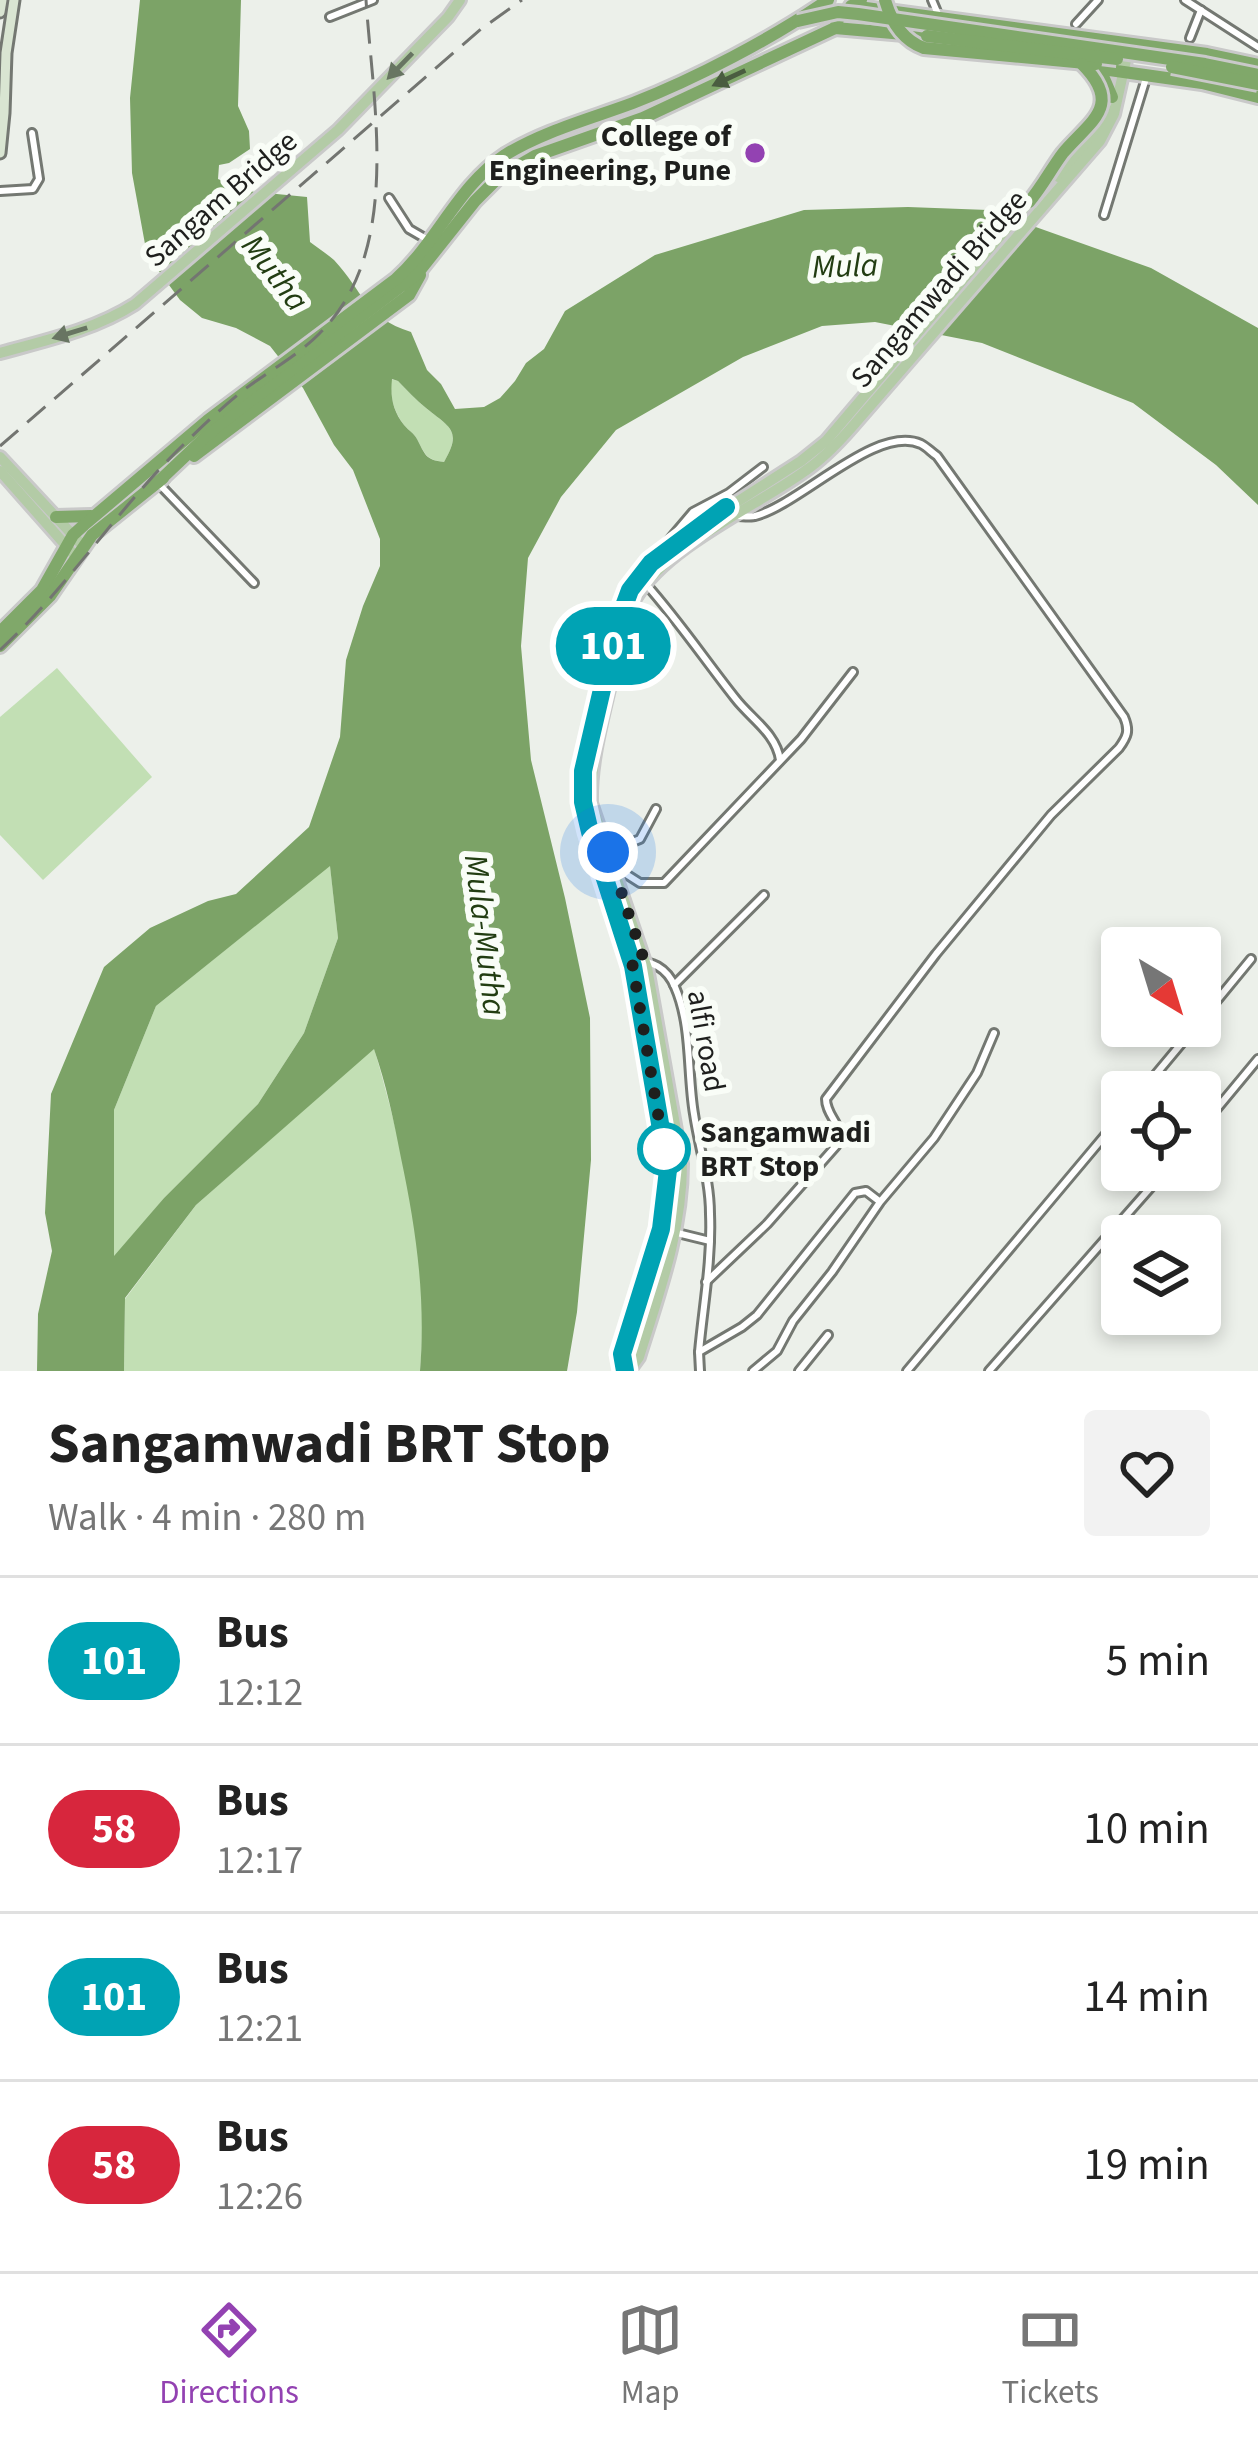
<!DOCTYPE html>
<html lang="en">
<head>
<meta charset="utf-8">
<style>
  body { margin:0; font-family:"Source Sans 3",sans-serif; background:#f2f2f2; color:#222; height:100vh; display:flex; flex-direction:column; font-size:45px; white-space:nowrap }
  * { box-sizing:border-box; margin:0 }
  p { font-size:39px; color:#767676 }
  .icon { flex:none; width:66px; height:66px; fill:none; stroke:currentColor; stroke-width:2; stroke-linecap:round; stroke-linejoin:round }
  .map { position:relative; height:1371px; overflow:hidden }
  .side { display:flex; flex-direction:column; background:#fff; flex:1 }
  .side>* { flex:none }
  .badge { padding:0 24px; border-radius:39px; font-size:42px; line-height:78px }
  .needle { width:78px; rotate:142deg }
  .controls { position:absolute; left:1101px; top:927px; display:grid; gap:24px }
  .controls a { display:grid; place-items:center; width:120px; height:120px; border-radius:12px; background:#fff; box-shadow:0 6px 18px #0003; font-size:60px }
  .you { position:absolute; width:60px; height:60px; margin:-30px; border:9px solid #fff; border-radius:50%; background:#1a73e8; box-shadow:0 0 0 18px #1a73e833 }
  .map>.badge { position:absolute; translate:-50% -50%; box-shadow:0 0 0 6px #fff }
  .round { display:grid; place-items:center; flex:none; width:126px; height:126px; border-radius:12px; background:#f2f2f2 }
  .headline { display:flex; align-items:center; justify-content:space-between; height:204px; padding:0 48px }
  h1 { font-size:57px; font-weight:700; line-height:90px }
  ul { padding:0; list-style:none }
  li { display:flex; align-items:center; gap:36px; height:168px; padding:0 48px; border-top:3px solid #e0e0e0 }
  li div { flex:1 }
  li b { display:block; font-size:45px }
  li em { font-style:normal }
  li .badge { min-width:132px; font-weight:700; text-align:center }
  .menu { display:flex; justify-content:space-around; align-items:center; height:168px; border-top:3px solid #e0e0e0; background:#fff; font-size:33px; color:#767676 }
  .menu a { display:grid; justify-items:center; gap:6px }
  .menu .on { color:#9342b2 }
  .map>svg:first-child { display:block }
  .green { fill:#c2dfb4 }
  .water { fill:#7ca367; fill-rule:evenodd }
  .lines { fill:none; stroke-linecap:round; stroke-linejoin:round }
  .street-casing { stroke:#747872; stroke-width:12 }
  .secondary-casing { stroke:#747872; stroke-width:15 }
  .primary-casing { stroke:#c9c9c9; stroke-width:16 }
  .highway-casing { stroke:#c9c9c9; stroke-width:18 }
  .street { stroke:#fff; stroke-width:6 }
  .secondary { stroke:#d9e5d2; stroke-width:9 }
  .primary { stroke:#b3cba6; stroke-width:10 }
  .highway { stroke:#80a86a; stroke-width:12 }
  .rail { stroke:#737571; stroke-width:3; stroke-dasharray:24 12; stroke-linecap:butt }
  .highway-bridge-casing { stroke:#c9c9c9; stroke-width:18; stroke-linecap:butt }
  .highway-bridge { stroke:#80a86a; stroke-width:12 }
  .oneway { fill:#687562 }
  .oneway2 { fill:#4a5d40 }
  .line-casing { stroke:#fff; stroke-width:27 }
  .line { stroke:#00a3b4; stroke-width:18 }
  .walk { stroke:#1e1f1d; stroke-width:12; stroke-dasharray:0 21.6 }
  .poi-dot { fill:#9342b2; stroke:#f9fdf7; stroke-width:4.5 }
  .stop-dot { fill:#fff; stroke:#00a3b4; stroke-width:6 }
  .labels { text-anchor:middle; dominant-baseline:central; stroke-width:12; stroke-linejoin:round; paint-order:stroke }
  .poi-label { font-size:30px; font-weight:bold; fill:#1e1f1d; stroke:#f9fdf7; text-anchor:end }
  .street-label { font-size:30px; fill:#1e1f1d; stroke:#f9fdf7 }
  .stop-label { font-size:30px; font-weight:bold; fill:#1e1f1d; stroke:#f9fdf7; text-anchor:start }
  .water-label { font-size:33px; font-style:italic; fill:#223d12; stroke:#f9fdf7 }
</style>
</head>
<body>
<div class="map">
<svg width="1258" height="1371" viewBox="0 0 1258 1371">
  <rect width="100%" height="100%" fill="#ecf0ea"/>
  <g class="green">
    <path d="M391,379L398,381C407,390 416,400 426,408C449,427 463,430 444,462C426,460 425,454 417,439C414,433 409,431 404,425C393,410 390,397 391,379Z"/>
    <polygon points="57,668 152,777 43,880 0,835 0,717"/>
    <polygon points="330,865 338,938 304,1033 258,1104 164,1198 114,1258 114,1110 156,1006"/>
    <path d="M374,1048C404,1153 430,1261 420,1371H124L125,1299L196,1205Z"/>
  </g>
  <path class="water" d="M140,0H241L238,106L249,131L250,149L229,163L219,165L218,179L246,191L307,197L310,242C318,248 327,254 334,260C364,292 364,317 411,332L427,370L441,384L455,409L484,407L500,398L515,381L526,363L544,349L565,311L655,255L804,210L908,207L988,210L1151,268L1258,328V505L1216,465L1133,403L982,343L875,322L822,326L743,357L616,430L561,497L528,558L521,646L531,760L565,898L590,1018L591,1160L577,1312L567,1371H420C426,1298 416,1229 401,1158C394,1121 386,1084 374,1049L196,1205L125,1298L124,1371H37L38,1314L52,1251L45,1213L51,1094L104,967L150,928L208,901L236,894L309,827L340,737L346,660L363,606L380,566V539L353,470L334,445L303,388L270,346L236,328L202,318L180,300L147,255L132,173L130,98ZM392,379L398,381C407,390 416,400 426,408C449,427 463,430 444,462C425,460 425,454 417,439C414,433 409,431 404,425C393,411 390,397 392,379ZM330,866L338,938L304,1033L258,1104L164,1198L114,1256V1110L156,1006Z"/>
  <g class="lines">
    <defs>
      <g id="street">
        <polyline points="932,0 940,19"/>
        <polyline points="1185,0 1258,47"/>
        <polyline points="330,17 373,0"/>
        <polyline points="1076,24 1098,0"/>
        <polyline points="1190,38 1201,10"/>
        <polyline points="0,191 33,189 39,179 32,133"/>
        <polyline points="389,198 409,229 428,240"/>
        <polyline points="1104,215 1147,75"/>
        <polyline points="160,485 254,583"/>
        <polyline points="660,551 693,512 729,493 763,467"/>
        <path d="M645,583C678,620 705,660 735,698C751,719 776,733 780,760"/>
        <polyline points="608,852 640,839 656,809"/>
        <polyline points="615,867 640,883 664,883 801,739 853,672"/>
        <path d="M632,962C651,959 667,968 675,987C692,1026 687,1073 694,1114C699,1148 710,1180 710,1214C712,1260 703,1307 699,1352L700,1371"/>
        <polyline points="674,985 764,895"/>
        <polyline points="1200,1021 1251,959"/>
        <polyline points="1141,1092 1196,1026"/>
        <polyline points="1200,1129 1258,1059"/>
        <polyline points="661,1229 710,1241"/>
        <path d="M706,1282L767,1224L836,1146C847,1126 826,1118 826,1099L936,954L1051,815L1119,748C1127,737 1130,731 1124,717L937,456C931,452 927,447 921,444C876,424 801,504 755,516C752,517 741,516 737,516"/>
        <polyline points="699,1352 742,1327 757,1315 855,1193 866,1191 879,1201"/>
        <polyline points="753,1371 777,1351 793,1321 832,1272 880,1202 934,1138 977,1073 994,1033"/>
        <polyline points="799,1371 828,1335"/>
        <polyline points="907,1371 1122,1115"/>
        <polyline points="989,1371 1166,1170"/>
      </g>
      <g id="secondary">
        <polyline points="0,12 2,0"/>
        <polyline points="0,153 4,113 6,53 14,0"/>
      </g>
      <g id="primary">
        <polyline points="1058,177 1098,129 1108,110"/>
        <path d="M0,353C47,340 94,330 135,304L338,130L448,17L460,0"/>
        <polyline points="0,457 83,546"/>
        <polyline points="0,471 76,557"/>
        <polyline points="614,641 630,590 651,563 690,532 801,461 826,441 1029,202 1036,197"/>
        <polyline points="594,723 583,771 583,802 633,966 667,1170 661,1229 622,1354 625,1371"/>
        <path d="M629,1371L639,1357C659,1293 682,1231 682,1164L647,968L591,803C590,763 601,724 610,685C616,657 621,622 636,597C667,545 757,506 805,471C823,459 838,443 852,427L1100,141L1114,114L1129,47"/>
      </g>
      <g id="highway">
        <polyline points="851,6 1207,54 1258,65"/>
        <polyline points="835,28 927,36"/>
        <polyline points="1088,67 1202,83 1258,97"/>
        <polyline points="1095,68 1103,76 1112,97"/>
        <polyline points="194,456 409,295 420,275"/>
        <polyline points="158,482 215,428 417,274 475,201 499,177 535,156 643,118 835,28 839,17 861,0"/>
        <polyline points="56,517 91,516"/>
        <path d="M0,632L42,590L73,535L84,525L208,420L396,279C438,241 458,186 505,155C544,131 590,119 633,103C695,79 773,38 828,0"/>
        <polyline points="0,646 50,596 92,535 163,478"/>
      </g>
    </defs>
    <use href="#street" class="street-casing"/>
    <use href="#secondary" class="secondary-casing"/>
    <use href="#primary" class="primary-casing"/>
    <use href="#highway" class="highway-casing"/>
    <use href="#street" class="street"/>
    <use href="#secondary" class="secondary"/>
    <use href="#primary" class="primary"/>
    <use href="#highway" class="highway"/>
    <g class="rail">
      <polyline points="0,446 481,29 522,0"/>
      <path d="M0,650C66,589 114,514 177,451C199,429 221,408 245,389C269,371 297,356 319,334C403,252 373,106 366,0"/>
    </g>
    <defs>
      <g id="highway-bridge">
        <path d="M885,0C891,21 902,40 924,48L1096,64"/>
        <polyline points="798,21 838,12 858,14 1205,64 1258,75"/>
        <polyline points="927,36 1117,59"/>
        <polyline points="1172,67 1258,84"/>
        <path d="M1029,202C1042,187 1051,169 1063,153C1090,121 1124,106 1082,64"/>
      </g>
    </defs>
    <use href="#highway-bridge" class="highway-bridge-casing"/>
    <use href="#highway-bridge" class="highway-bridge"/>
  </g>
  <defs><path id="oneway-solid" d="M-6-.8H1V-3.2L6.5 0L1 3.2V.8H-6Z" transform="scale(3)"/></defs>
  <g class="oneway">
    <use href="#oneway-solid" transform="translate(400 66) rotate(134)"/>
    <use href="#oneway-solid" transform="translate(70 333) rotate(163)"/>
  </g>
  <use class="oneway2" href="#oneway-solid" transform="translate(729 78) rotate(155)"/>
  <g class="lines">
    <defs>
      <polyline id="line" points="625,1371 622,1354 661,1229 668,1170 633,966 590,832 583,802 583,771 617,625 630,590 651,563 726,507"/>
    </defs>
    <use href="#line" class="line-casing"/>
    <use href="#line" class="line"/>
    <polyline class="walk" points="608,852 644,960 632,962 664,1149"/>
  </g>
  <circle class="poi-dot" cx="755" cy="153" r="12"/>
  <circle class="stop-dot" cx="664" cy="1149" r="24"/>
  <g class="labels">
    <g class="poi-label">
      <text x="731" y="136">College of<tspan x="731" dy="34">Engineering, Pune</tspan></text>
    </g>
    <g class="street-label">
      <text transform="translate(221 199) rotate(-41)">Sangam Bridge</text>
      <text transform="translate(939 289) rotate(-49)">Sangamwadi Bridge</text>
      <text transform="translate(706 1041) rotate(80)">alfi road</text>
    </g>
    <g class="stop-label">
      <text x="700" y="1132">Sangamwadi<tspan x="700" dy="34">BRT Stop</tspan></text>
    </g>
    <g class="water-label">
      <text transform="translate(845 266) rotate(-2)">Mula</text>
      <text transform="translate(275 273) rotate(52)">Mutha</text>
      <text transform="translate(485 935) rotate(83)">Mula-Mutha</text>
    </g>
  </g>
</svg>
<div class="controls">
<a><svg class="needle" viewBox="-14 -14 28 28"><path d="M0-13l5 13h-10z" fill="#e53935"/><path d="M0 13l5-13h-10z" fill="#767676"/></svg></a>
<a><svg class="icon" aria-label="locate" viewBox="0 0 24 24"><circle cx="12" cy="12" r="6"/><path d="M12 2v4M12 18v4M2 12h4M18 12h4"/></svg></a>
<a><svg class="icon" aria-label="layers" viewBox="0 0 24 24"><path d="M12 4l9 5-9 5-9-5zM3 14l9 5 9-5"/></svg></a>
</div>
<div class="you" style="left:608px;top:852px"></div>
<b class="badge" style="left:613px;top:646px;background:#00a3b4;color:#fff">101</b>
</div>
<section class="side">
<div class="headline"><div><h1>Sangamwadi BRT Stop</h1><p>Walk · 4 min · 280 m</p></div><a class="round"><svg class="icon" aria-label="heart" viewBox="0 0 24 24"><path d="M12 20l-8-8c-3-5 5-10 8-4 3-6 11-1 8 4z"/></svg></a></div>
<ul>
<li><span class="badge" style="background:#00a3b4;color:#fff">101</span><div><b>Bus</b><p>12:12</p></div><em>5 min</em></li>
<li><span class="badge" style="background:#d7263d;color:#fff">58</span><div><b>Bus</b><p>12:17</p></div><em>10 min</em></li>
<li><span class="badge" style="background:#00a3b4;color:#fff">101</span><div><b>Bus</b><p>12:21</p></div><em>14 min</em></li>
<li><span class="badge" style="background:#d7263d;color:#fff">58</span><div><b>Bus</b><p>12:26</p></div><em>19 min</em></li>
</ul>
</section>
<nav class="menu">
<a class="on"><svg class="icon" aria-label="directions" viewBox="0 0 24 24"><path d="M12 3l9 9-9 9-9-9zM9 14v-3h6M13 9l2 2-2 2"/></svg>Directions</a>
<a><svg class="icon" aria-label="map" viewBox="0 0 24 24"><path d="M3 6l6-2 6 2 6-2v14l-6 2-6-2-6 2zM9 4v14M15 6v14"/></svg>Map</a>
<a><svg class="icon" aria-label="tickets" viewBox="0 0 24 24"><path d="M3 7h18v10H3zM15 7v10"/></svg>Tickets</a>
</nav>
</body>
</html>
